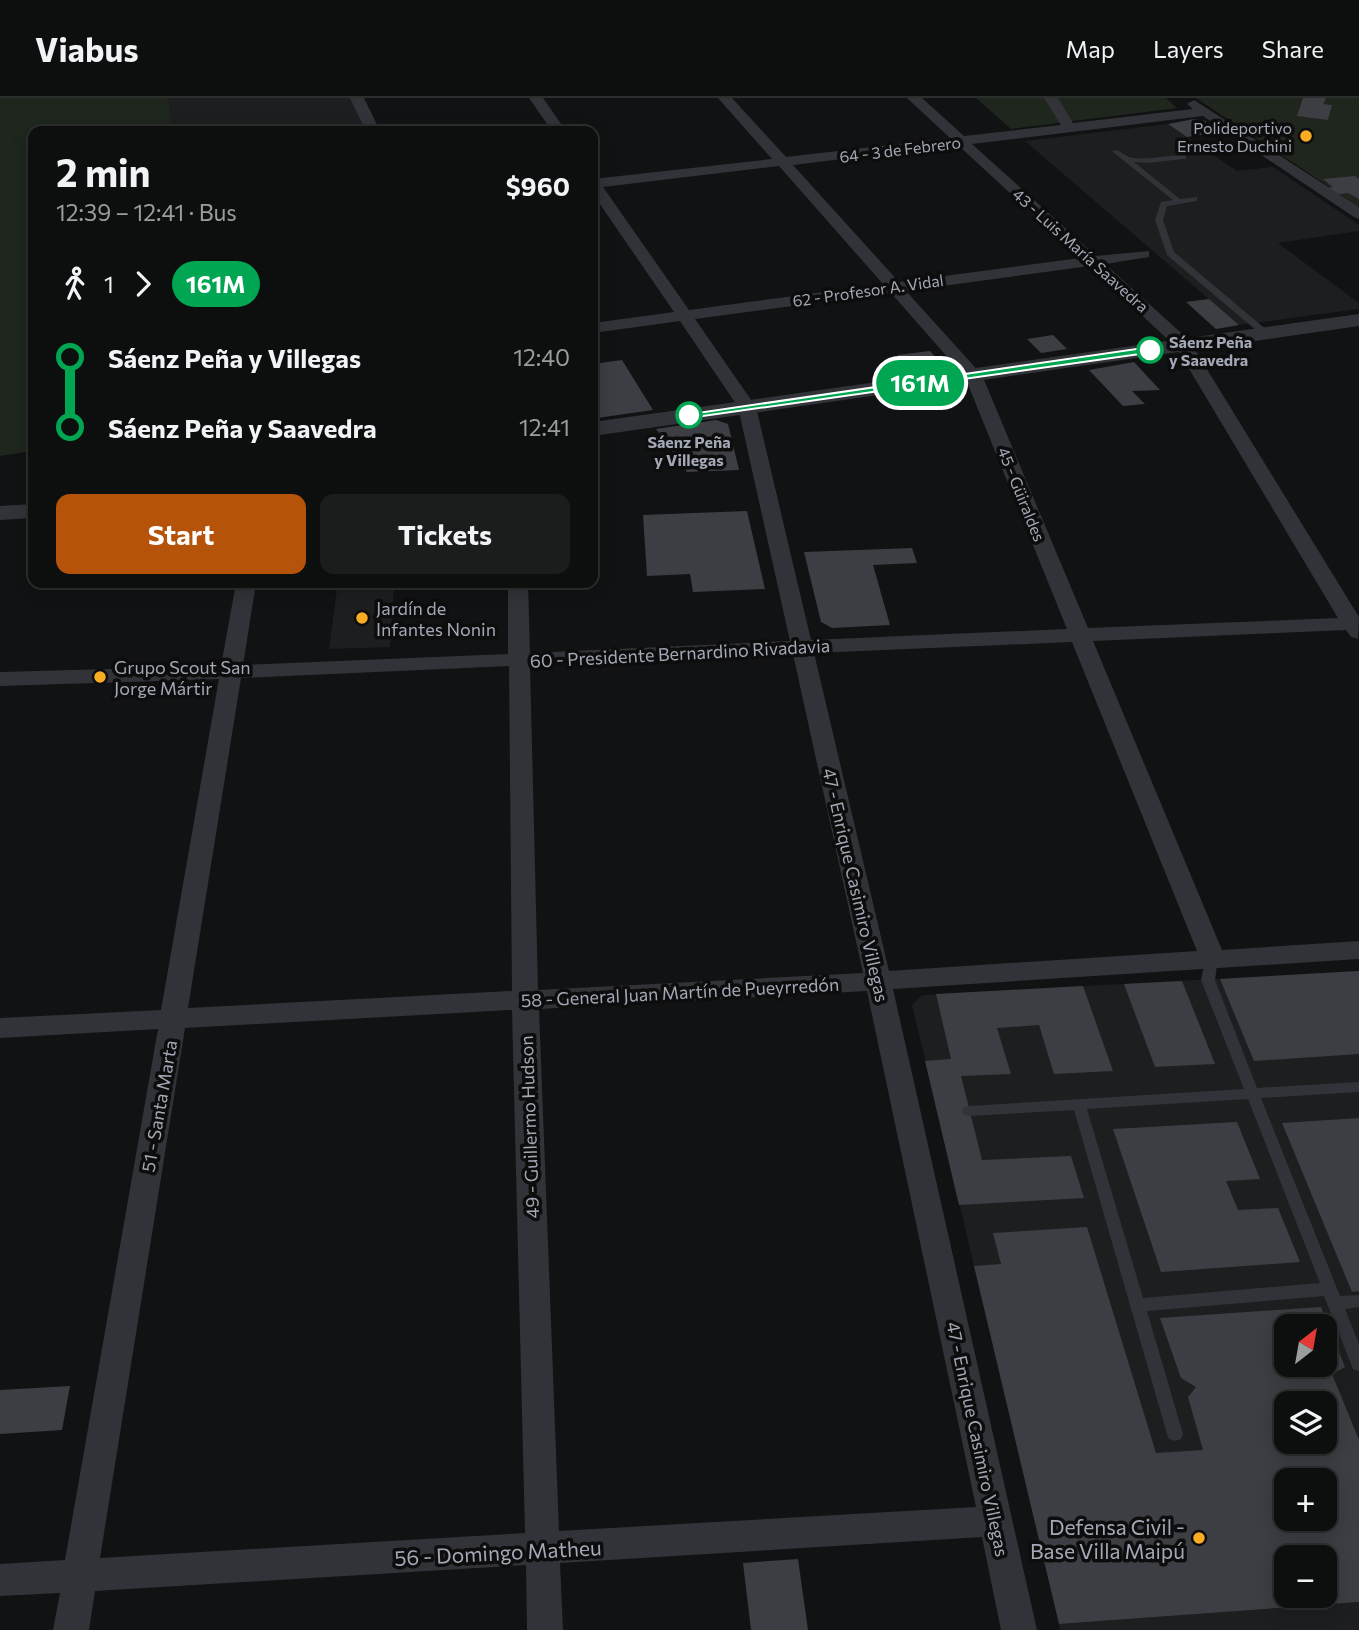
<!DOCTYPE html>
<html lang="en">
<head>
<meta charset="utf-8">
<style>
  body { margin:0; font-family:Commissioner,sans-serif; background:#1b1c1c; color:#f1f3f6; height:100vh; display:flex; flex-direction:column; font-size:26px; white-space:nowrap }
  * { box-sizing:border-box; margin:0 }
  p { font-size:23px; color:#9a9c9e }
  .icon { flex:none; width:38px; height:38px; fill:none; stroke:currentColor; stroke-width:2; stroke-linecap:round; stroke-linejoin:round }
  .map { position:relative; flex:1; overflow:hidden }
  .drawer { position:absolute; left:28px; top:28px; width:570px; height:462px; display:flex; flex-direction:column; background:#0d0e0e; border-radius:14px; box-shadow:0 4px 18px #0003,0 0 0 2px #2d2e2e }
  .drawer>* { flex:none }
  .badge { padding:0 14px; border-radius:23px; font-size:24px; line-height:46px }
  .needle { width:46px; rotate:31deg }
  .buttons { position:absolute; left:1274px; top:1216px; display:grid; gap:14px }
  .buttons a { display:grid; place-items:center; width:63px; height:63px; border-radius:14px; background:#0d0e0e; box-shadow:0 4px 18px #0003,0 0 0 2px #2d2e2e; font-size:35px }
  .map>.badge { position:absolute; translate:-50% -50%; box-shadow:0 0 0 4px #fff }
  .legs { display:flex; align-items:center; gap:10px; height:77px; padding:0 28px; font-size:23px }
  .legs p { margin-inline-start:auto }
  .head { display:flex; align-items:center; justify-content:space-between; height:119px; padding:0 28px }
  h1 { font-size:38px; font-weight:700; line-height:52px }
  .primary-button { display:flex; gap:14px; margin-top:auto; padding:14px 28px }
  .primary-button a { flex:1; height:80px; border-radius:14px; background:#b45309; color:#fff; font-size:28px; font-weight:700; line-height:80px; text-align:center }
  .primary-button a+a { background:#1b1c1c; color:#f1f3f6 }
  ul { padding:0 28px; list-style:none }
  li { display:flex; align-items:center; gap:24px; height:70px; font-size:26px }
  li i { display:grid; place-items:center; width:10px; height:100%; margin:0 9px; background:currentColor }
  li i::after { content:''; width:18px; height:18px; margin:-9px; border:5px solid; border-radius:50%; background:#0d0e0e }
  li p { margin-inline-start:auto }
  li:first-child i { background:linear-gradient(#0000 50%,currentColor 0) }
  li:last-child i { background:linear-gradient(currentColor 50%,#0000 0) }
  header { display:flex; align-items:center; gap:42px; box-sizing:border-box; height:98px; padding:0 35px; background:#0d0e0e; border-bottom:2px solid #2d2e2e }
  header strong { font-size:33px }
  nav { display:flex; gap:38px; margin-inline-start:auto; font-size:24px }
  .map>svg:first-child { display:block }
  .built { fill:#1d1e20; fill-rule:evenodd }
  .green { fill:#1e261e }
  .building { fill:#3d3e43; fill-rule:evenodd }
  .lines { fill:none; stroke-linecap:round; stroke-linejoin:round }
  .service { fill:#323338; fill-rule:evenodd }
  .minor { fill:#323338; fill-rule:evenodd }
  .tertiary { fill:#323338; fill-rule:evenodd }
  .line-1 { fill:#00a651; stroke:#fff; stroke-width:2 }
  .poi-dot { fill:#faac23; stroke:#0d0d0e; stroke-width:2.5 }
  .stop-1-dot { fill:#fff; stroke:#00a651; stroke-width:3.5 }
  .labels { text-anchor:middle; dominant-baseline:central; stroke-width:7; stroke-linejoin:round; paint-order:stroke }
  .far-poi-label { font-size:16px; fill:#a2a8b5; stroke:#0d0d0e; text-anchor:end }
  .far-street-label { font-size:16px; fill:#a2a8b5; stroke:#0d0d0e }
  .far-stop-label { font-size:16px; font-weight:bold; fill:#a2a8b5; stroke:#0d0d0e; text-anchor:start }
  .poi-label { font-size:18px; fill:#a2a8b5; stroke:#0d0d0e; text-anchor:start }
  .street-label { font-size:18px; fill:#a2a8b5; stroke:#0d0d0e }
  .near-poi-label { font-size:21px; fill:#a2a8b5; stroke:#0d0d0e; text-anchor:end }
  .near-street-label { font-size:21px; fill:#a2a8b5; stroke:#0d0d0e }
</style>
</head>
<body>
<header>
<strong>Viabus</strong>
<nav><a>Map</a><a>Layers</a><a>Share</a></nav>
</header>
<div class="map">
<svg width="1359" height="1532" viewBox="0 0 1359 1532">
  <rect width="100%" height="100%" fill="#111213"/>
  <g class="built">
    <polygon points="168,0 352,0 366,33 173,33"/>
    <polygon points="1168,26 1237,73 1273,69 1359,127 1359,133 1278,145 1359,205 1359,211 1239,227 1025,43"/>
    <polygon points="394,488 390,549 329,551 337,491"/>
    <path d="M1359,873V1343L1021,1365L912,907L922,897ZM1286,1228H1325V1267H1286ZM1286,1306H1325V1344H1286Z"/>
    <polygon points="1359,1504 1359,1532 1060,1532 1059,1526"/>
  </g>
  <g class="green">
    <polygon points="0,0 168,0 173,33 33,33 33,353 0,358"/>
    <polygon points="976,0 1166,0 1177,10 1011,31"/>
    <polygon points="1196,0 1359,0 1359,108 1358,108"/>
  </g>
  <g class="building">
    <polygon points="1303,0 1326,0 1323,6 1332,7 1328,22 1297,18"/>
    <polygon points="1194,21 1206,23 1206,32 1214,35 1187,39 1168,26"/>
    <polygon points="1355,78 1359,81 1359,101 1348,95 1335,97 1326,90 1333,89 1323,81"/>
    <polygon points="1209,201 1239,227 1216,231 1186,204"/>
    <polygon points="1053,237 1067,251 1041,255 1027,241"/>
    <polygon points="930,253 939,263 935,264 938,267 932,268 933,271 911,274 897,257"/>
    <polygon points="622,262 653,312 597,320 593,314 593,266"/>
    <polygon points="1134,264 1160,292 1132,293 1145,306 1123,308 1089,272"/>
    <polygon points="716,322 728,326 739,372 687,374 656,331"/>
    <polygon points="747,413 765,491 693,494 690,476 647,478 643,417"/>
    <polygon points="912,450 917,465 873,467 890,527 832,530 821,524 804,454"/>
    <polygon points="1359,873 1359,956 1254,963 1220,881"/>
    <polygon points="1182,883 1215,966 1155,969 1124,886"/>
    <polygon points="1083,888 1113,973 1054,976 1039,927 997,930 1011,976 961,978 982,1062 1071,1058 1084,1100 959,1107 925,963 951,961 936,896"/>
    <polygon points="1359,1020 1359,1193 1352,1194 1282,1025"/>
    <polygon points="1237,1024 1260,1081 1226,1083 1238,1112 1278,1110 1300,1164 1161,1174 1113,1031"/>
    <path d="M1087,1129L1156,1355L1203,1352L1188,1299L1196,1289L1181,1280L1160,1220L1321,1209L1345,1269L1332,1276L1359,1342V1504L1059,1526L974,1168L1001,1166L993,1135ZM1286,1228H1325V1267H1286ZM1286,1306H1325V1344H1286ZM1286,1382H1325V1421H1286ZM1286,1460H1325V1498H1286Z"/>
    <polygon points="70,1288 62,1332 0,1336 0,1292"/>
    <polygon points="798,1461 808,1532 751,1532 743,1465"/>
  </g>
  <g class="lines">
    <g class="service">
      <path d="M1113,52C1121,52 1125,59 1133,60C1151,62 1168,57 1186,57V61H1183L1148,65L1134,64L1180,101L1197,99V103L1167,108L1163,122L1174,154L1269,234V238H1263L1167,157L1155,122L1161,104L1173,102L1113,54Z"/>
      <path d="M1212,855L1218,859L1215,882L1257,990L1359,984V994L1261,1000L1340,1198L1359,1197V1209L1345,1211L1359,1246V1273L1353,1271L1351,1266L1324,1198L1147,1213L1183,1336L1181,1341L1175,1343L1169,1341L1167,1336L1074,1012L969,1018L964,1017L962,1013L964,1009L969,1008L1244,991L1201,882L1206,859ZM1248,1001L1320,1185L1143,1200L1087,1011Z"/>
    </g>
    <g class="minor">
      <polygon points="350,0 364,0 380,33 366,33"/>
      <polygon points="529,0 543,0 566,33 552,33"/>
      <path d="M718,0H732L786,59L950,40L907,0H922L964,38L1061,27L1044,0H1058L1073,25L1193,11L1187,6L1194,2L1359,109V121L1354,119L1203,18L972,46L1096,158L1149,153V159L1105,166L1189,242L1359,519L1358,541L1351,539L1346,532L1093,543L1222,852L1359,843V861L893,891L1037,1532H1001L982,1439L560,1465L563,1532H527L526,1467L95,1493L89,1532H53L60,1495L0,1498V1466L65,1462L158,931L0,940V920L161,912L219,581L0,588V574L221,568L236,485H256L243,567L508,556V485H528L530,555L790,543L738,309L680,223L593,235V225L674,214L593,96V81L772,61ZM958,47L1080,160L899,184L793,67ZM779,68L883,186L689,212L603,89ZM1089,168L1176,249L1338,520L1088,530L982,277L906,193ZM891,195L965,279L1067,531L811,542L756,309L695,221ZM1072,544L1197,853L889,873L814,555ZM793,556L863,875L538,892L530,567ZM509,568L512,893L188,910L241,580ZM867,893L976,1409L559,1433L539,911ZM512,912L525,1435L100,1460L185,930Z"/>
    </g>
    <g class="tertiary">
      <polygon points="1359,216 1359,228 593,338 593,324"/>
      <polygon points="33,406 33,420 0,422 0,408"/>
    </g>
  </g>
  <polygon class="line-1" points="1150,249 1154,254 689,320 684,317"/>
  <g class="poi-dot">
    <circle cx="1306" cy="38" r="7"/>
    <circle cx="362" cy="520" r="7"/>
    <circle cx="100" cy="579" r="7"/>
    <circle cx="1199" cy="1440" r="7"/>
  </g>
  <g class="stop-1-dot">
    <circle cx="1150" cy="252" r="12"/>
    <circle cx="689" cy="317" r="12"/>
  </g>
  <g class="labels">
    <g class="far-poi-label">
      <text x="1292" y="29">Polideportivo<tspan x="1292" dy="18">Ernesto Duchini</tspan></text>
    </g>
    <g class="far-street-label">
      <text transform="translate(900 51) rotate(-7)">64 - 3 de Febrero</text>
      <text transform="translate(1081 152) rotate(42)">43 - Luis María Saavedra</text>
      <text transform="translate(868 192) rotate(-8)">62 - Profesor A. Vidal</text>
      <text transform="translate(1022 396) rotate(68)">45 - Güiraldes</text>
    </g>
    <g class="far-stop-label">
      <text x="1169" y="243">Sáenz Peña<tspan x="1169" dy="18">y Saavedra</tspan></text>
      <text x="689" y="343" text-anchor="middle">Sáenz Peña<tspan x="689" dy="18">y Villegas</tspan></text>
    </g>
    <g class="poi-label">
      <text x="376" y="510">Jardín de<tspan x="376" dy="21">Infantes Nonin</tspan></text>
      <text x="114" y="569">Grupo Scout San<tspan x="114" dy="21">Jorge Mártir</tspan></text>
    </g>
    <g class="street-label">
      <text transform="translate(680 555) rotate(-3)">60 - Presidente Bernardino Rivadavia</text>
      <text transform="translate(856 787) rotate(77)">47 - Enrique Casimiro Villegas</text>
      <text transform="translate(680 894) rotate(-3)">58 - General Juan Martín de Pueyrredón</text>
      <text transform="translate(159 1008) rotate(-80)">51 - Santa Marta</text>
      <text transform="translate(529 1029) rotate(-92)">49 - Guillermo Hudson</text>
      <text transform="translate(978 1341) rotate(78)">47 - Enrique Casimiro Villegas</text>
    </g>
    <g class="near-poi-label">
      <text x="1185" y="1428">Defensa Civil -<tspan x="1185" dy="24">Base Villa Maipú</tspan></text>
    </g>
    <g class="near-street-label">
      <text transform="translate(498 1454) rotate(-3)">56 - Domingo Matheu</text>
    </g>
  </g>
</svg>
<div class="buttons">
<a><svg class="needle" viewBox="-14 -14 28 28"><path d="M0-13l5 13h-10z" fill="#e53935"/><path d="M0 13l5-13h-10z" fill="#9a9c9e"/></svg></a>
<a><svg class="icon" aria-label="layers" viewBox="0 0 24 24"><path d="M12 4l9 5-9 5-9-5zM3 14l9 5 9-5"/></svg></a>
<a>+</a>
<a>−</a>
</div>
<b class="badge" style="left:920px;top:285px;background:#00a651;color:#fff">161M</b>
<section class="drawer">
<div class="head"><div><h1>2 min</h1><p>12:39 – 12:41 · Bus</p></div><b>$960</b></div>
<div class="legs"><svg class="icon" aria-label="walk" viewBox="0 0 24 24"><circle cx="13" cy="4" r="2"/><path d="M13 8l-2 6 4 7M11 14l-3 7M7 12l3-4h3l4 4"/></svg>1<svg class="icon" aria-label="forward" viewBox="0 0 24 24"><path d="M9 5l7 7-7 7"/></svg><b class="badge" style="background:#00a651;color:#fff">161M</b></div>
<ul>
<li><i style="color:#00a651"></i><b>Sáenz Peña y Villegas</b><p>12:40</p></li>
<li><i style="color:#00a651"></i><b>Sáenz Peña y Saavedra</b><p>12:41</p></li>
</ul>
<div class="primary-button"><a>Start</a><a>Tickets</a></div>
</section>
</div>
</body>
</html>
